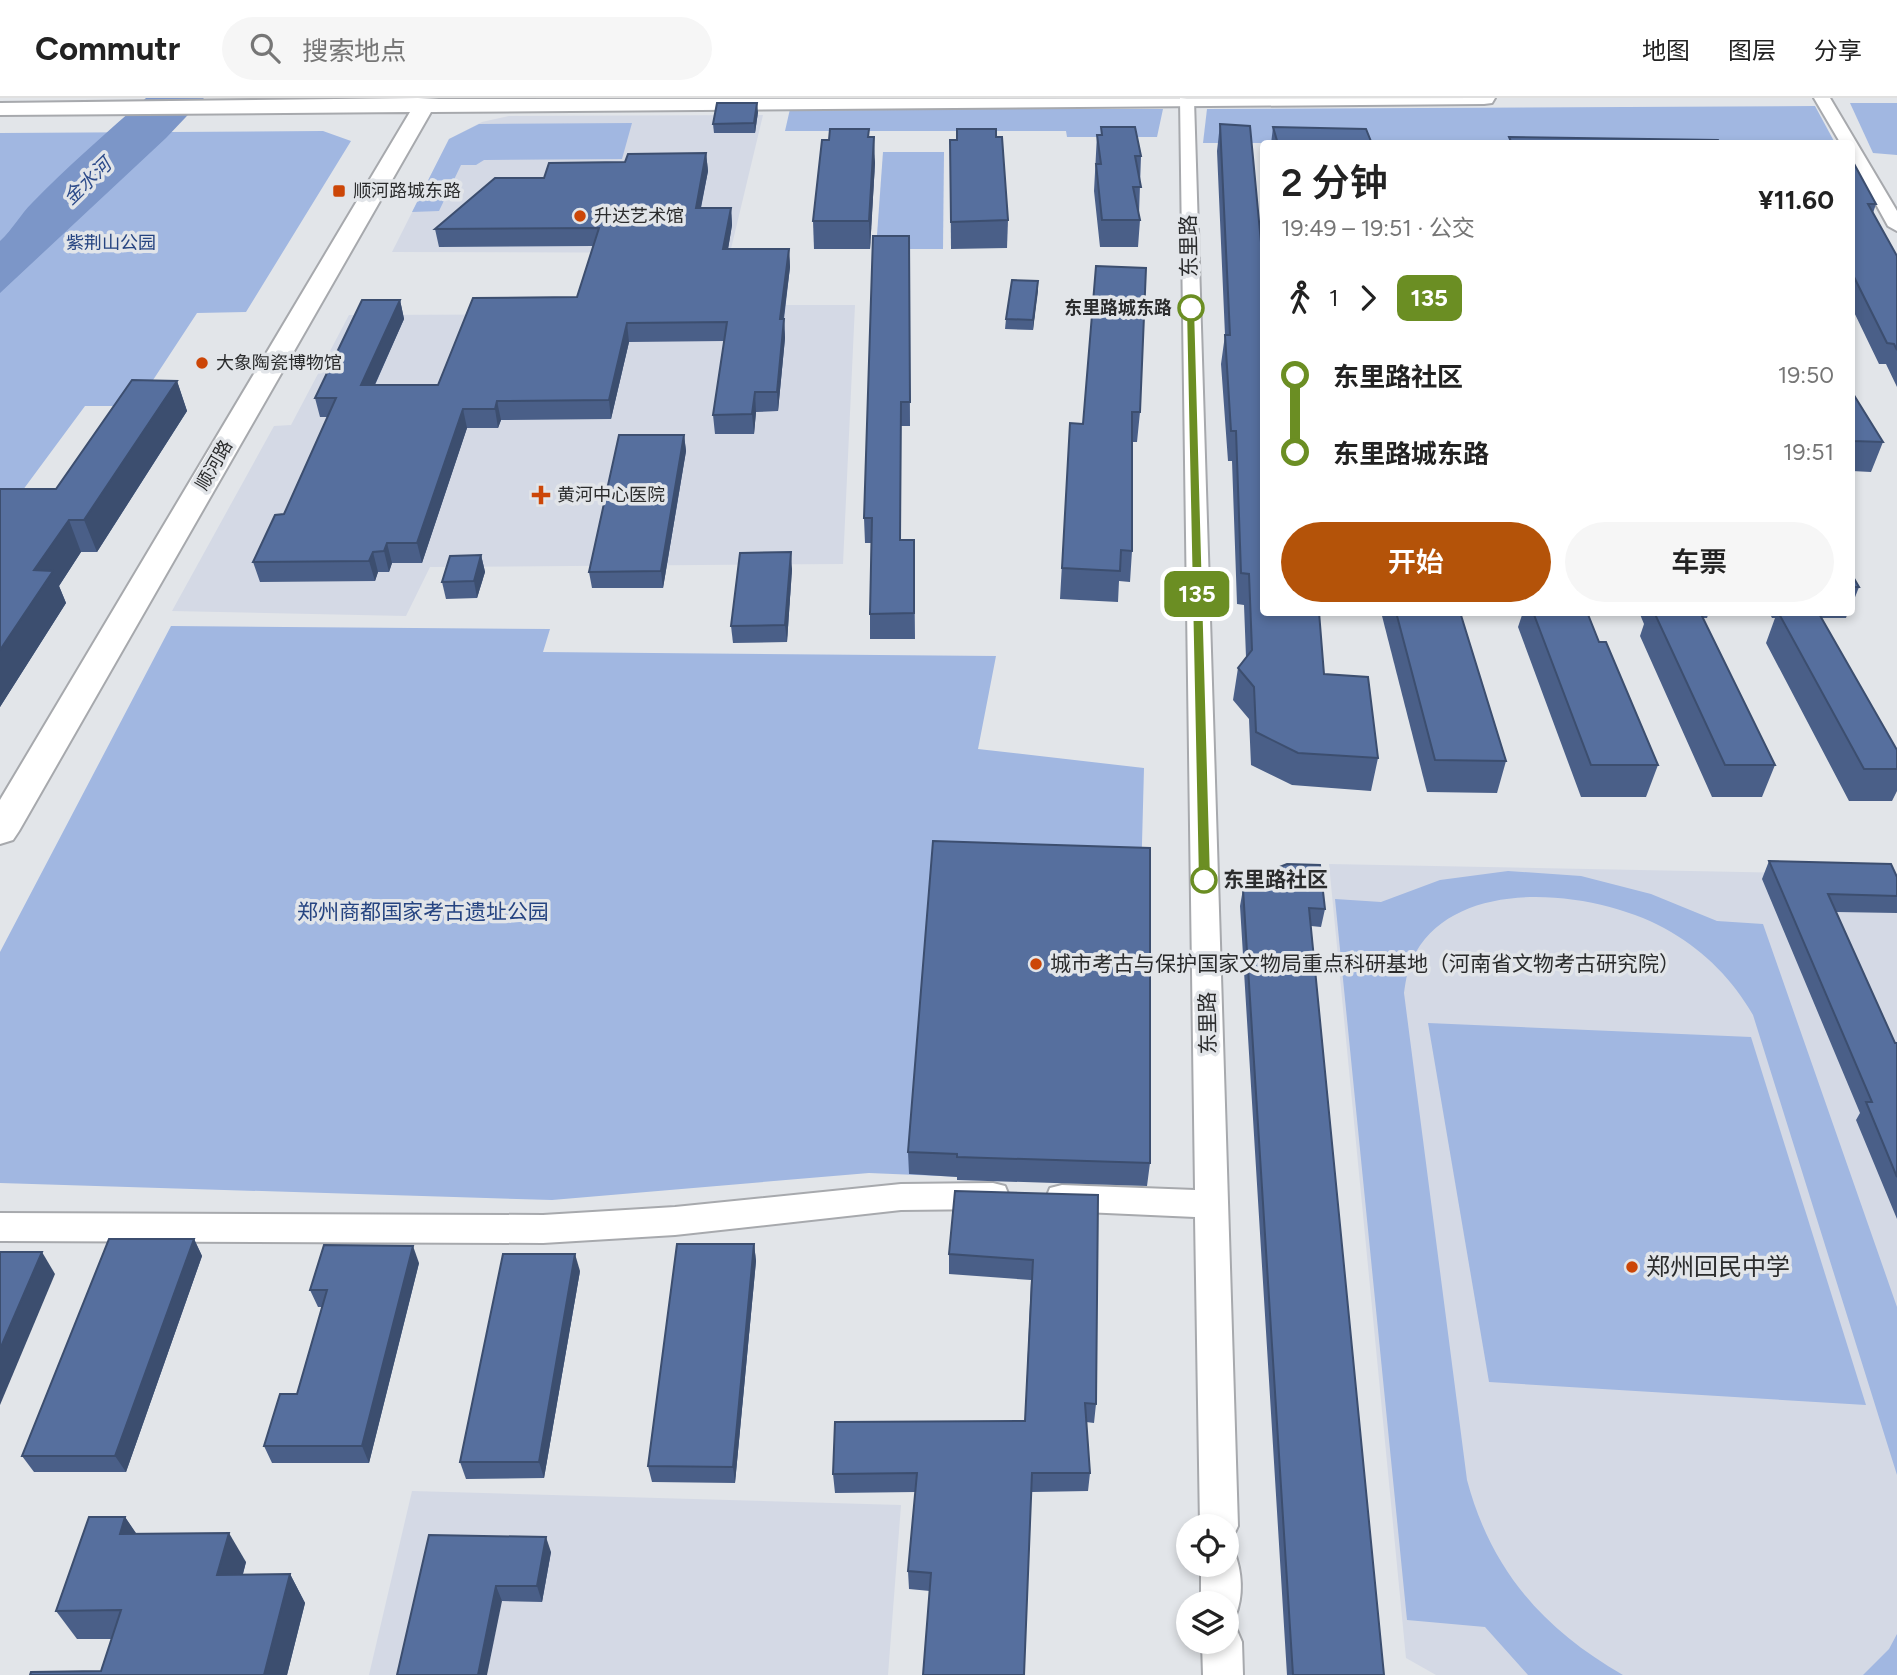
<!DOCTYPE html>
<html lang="zh">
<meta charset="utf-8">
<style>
body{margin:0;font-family:Figtree,"Noto Sans SC",sans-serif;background:#f6f6f6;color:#222;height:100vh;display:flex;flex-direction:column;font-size:26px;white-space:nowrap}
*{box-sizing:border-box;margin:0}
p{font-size:23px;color:#767676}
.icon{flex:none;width:38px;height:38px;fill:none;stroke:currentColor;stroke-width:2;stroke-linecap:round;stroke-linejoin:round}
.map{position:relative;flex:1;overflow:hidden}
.sheet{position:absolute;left:1260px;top:42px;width:595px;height:476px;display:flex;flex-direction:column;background:#fff;border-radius:7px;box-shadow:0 4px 10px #0003}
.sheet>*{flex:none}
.badge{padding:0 14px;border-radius:10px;font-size:24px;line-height:46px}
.controls{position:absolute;left:1176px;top:1416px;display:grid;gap:14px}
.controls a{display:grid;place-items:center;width:63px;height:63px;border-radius:50%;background:#fff;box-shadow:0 4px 10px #0003;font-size:35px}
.map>.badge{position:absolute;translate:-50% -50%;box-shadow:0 0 0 4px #fff}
.legs{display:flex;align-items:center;gap:10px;height:77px;padding:0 21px;font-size:23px}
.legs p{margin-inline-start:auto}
.summary{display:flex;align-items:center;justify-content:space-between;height:119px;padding:0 21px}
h1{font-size:38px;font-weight:600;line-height:52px}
.primary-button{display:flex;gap:14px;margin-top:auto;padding:14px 21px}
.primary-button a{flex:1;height:80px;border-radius:42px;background:#b45309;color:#fff;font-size:28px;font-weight:600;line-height:80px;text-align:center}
.primary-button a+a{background:#f6f6f6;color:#222}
ul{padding:0 21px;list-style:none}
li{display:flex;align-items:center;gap:24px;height:77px;font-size:26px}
li i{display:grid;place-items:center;width:10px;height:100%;margin:0 9px;background:currentColor}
li i::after{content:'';width:18px;height:18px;margin:-9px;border:5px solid;border-radius:50%;background:#fff}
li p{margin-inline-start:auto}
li:first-child i{background:linear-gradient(#0000 50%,currentColor 0)}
li:last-child i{background:linear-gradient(currentColor 50%,#0000 0)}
header{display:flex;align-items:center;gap:42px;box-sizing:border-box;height:98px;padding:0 35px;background:#fff;border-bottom:2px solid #e0e0e0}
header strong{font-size:33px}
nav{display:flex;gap:38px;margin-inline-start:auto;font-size:24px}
.search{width:490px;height:63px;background:#f6f6f6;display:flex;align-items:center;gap:18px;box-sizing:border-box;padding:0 24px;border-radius:38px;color:#767676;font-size:26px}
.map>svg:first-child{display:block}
.built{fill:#d4d9e5}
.green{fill:#a1b7e1}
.water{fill:#7c96c8}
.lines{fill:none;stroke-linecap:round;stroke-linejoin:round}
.street-casing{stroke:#a7a9ad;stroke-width:4}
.secondary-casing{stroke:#a7a9ad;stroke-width:4}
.street{fill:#fff;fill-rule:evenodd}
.secondary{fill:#fff;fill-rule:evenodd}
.wall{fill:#4a5f88}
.shaded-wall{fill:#3c4e6f}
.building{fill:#566f9e;stroke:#3c4e6f;stroke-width:2}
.line-1{fill:#6b8e23;stroke:#fff;stroke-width:2}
.poi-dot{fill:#cc4607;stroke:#e2e5e9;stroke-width:2.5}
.stop-1-dot{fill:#fff;stroke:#6b8e23;stroke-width:3.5}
.labels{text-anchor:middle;stroke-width:7;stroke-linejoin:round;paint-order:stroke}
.far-poi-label{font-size:18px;fill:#2b2c2d;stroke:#e2e5e9;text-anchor:start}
.far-park-label{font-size:18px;fill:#264481;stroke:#e2e5e9}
.far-stop-label{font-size:18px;font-weight:bold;fill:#2b2c2d;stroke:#e2e5e9;text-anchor:end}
.far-street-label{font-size:18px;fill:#2b2c2d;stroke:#e2e5e9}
.far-water-label{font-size:19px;font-style:italic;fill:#2d4b8a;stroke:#e2e5e9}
.street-label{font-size:21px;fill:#2b2c2d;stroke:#e2e5e9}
.stop-label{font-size:21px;font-weight:bold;fill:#2b2c2d;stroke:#e2e5e9;text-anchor:start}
.park-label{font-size:21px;fill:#264481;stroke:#e2e5e9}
.poi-label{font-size:21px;fill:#2b2c2d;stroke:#e2e5e9;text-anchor:start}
.near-poi-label{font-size:24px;fill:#2b2c2d;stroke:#e2e5e9;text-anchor:start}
</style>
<header>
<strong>Commutr</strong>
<div class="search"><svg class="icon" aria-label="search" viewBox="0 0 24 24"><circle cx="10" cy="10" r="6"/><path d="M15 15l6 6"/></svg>搜索地点</div>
<nav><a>地图</a><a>图层</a><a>分享</a></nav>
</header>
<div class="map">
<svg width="1897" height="1577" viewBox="0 0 1897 1577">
<rect width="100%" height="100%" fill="#e2e5e9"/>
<g class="built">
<path d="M763 17 730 155 392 154 449 41 482 24 509 18Z"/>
<path d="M630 207H855L843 466 430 469 406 518 172 513 274 328 291 327 349 217 627 216Z"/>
<path d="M1329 766 1897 777V1577H1436L1406 1560Z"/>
<path d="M412 1393 901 1407 888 1577H369Z"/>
</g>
<g class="green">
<path d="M1850 5H1897V57L1873 55Z"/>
<path d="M1815 8 1835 45H1203L1207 11Z"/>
<path d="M790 11H1163L1157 39H1067L1066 33H785Z"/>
<path d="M632 25 622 61 484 62 476 67H461L439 113 412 114 449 41 479 26Z"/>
<path d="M323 33 351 43 246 214 197 215 136 308H85L0 423V35Z"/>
<path d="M883 54H944L943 151H876Z"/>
<path d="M171 528 550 531 543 554 996 558 978 651 1144 670 1133 1086 869 1075 552 1102 0 1085V854Z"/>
<path d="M1508 773 1581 778 1651 796 1717 823 1763 826 1897 1209V1377L1753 917C1732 881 1706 855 1671 834 1605 794 1462 774 1416 854 1408 867 1406 881 1404 895L1467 1382C1491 1472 1543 1531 1623 1577H1528L1485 1529 1407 1522 1335 801 1381 804 1440 782Z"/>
<path d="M1428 925 1751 939 1866 1307 1489 1284Z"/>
<path d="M1897 1536V1577H1863L1889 1551Z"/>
</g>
<path class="water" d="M146 0H204L166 40 0 195V143C13 131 20 117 32 105 68 68 107 34 146 0Z"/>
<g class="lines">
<g class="street-casing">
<g id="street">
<path d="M1180 0 1194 2 1238 1428 1232 1441 1227 1443V1428H1200L1195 1119 1062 1113 1050 1110 1046 1100 1050 1090 1062 1087 1195 1092Z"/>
<path d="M1814 0H1830L1897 113V133L1888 128 1852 63V46H1841Z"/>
<path d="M993 1085 1005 1088 1009 1098 1005 1108 993 1111 901 1112 675 1137 543 1145 0 1143V1115L543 1117 675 1109 901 1086Z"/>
<path d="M1227 1450 1234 1453C1242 1473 1244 1498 1235 1519L1227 1522V1505H1201V1466H1227Z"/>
<path d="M1227 1526 1236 1530 1242 1544 1243 1577H1203L1202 1544H1227Z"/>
</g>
</g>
<g class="secondary-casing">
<path id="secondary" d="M418 0 439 1 1495 0 1492 5 1484 6 431 14 19 733 13 742 0 746V702L410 14 0 17V5Z"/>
</g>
<use href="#street" class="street"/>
<use href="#secondary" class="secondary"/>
</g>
<g class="wall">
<path d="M758 14 755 35H714L713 26Z"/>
<path d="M1220 26 1264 176V514L1324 576 1378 660 1371 693 1292 687 1251 667 1249 621 1233 602 1238 570 1246 559 1244 507 1237 506 1232 363H1228L1221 266 1225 237 1217 53Z"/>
<path d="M1101 29 1141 58 1139 116 1140 122 1138 149H1100L1094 93 1097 37H1101Z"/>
<path d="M1273 29 1372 46H1271Z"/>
<path d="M869 39 875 65 870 151H814L813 123Z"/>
<path d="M996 39 1008 122 1007 150 951 151 950 42Z"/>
<path d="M706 55 708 73 701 110H731L732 127 728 151H789L790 169 784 221 785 240 778 313 756 314 754 336H715L713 317 724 243 629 244 611 321 501 322 498 330H467L422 465H392L389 474H378L375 483 260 484 253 464 284 416 328 319H320L315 300 400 202 404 221 375 287H438L577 199 593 148 439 149 435 131 544 80 625 64Z"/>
<path d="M1852 62 1876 106 1873 115 1897 158V289L1886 266H1879L1852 210Z"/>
<path d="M909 138 910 328H901L900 442H914L915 541H870V516L871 445H865L864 420Z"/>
<path d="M1096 168 1140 314 1137 344H1132V453L1130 484 1119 483 1118 504 1060 501 1070 325 1083 326Z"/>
<path d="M1038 183 1033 232 1005 231 1006 221Z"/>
<path d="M177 283 187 313 97 454H81L59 488 66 505 0 609V391H56Z"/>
<path d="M1852 294 1883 344 1871 374 1852 373Z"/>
<path d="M684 337 686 353 663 490H592L589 474Z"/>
<path d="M481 457 485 474 477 500 446 501 442 484Z"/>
<path d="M792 471 787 544 733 545 731 528Z"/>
<path d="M1852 477 1859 489 1852 507Z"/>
<path d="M1381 514H1460L1506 663 1497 695 1427 694Z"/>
<path d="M1521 514H1587L1599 544 1658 667 1646 699H1581L1518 529 1522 517Z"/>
<path d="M1639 514H1709L1707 520H1703L1775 667 1762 699H1712L1640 538 1644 526Z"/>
<path d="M1769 514H1848L1846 520H1821L1897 652V693L1892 703H1849L1766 545 1775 520H1772Z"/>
<path d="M1769 763 1897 779V815L1836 814 1895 945H1897V1121L1856 1022 1860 1015 1762 781Z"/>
<path d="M1243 791 1325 811 1321 829 1311 828 1384 1577H1287L1240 808Z"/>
<path d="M908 1054 1150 1065 1147 1088 957 1082V1079L909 1076Z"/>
<path d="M1098 1097 1096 1306 1094 1325 1086 1324 1090 1375 1088 1393 1032 1394 930 1493 909 1491 908 1473 916 1394 835 1395 833 1376 1025 1323 1031 1182 949 1176V1156Z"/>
<path d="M194 1141 202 1158 126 1374H34L22 1358Z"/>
<path d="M754 1146 756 1163 735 1385 652 1384 648 1368Z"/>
<path d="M419 1165 369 1365H272L264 1348 297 1296 322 1209H318L310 1192Z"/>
<path d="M580 1173 544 1380 466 1381 460 1364Z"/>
<path d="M125 1419 136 1436 246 1464 243 1476H290L305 1505 287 1577H30L101 1573 112 1541H77L56 1513Z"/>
<path d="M429 1437 551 1454 542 1504 502 1503Z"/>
</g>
<g class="shaded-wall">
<path d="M757 5 758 14 755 35 754 25Z"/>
<path d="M874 39 875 65 870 151 869 123Z"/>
<path d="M706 55 708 73 697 128 696 110Z"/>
<path d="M731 110 732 127 725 169 723 151Z"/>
<path d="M789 151 790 169 781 240 780 221Z"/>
<path d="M1038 183V193L1033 232V222Z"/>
<path d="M400 202 404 221 366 306 361 287Z"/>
<path d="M784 221 785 240 778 313 777 294Z"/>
<path d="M627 225 629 244 611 321 609 302Z"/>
<path d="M177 283 187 313 97 454 84 422Z"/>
<path d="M755 294 756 314 754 336 752 316Z"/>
<path d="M497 303 501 322 498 330 495 311Z"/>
<path d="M463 311 467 330 422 465 417 445Z"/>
<path d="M684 337 686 353 663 490 661 473Z"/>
<path d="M69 422 81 454 59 488 66 505 0 609V552L34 472Z"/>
<path d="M387 445 392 465 389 474 384 453Z"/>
<path d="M373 454 378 474 375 483 369 463Z"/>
<path d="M791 454 792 471 787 544 785 527Z"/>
<path d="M481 457 485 474 477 500 474 483Z"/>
<path d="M194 1141 202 1158 126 1374 115 1358Z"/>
<path d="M754 1146 756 1163 735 1385 733 1369Z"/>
<path d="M413 1148 419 1165 369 1365 362 1348Z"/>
<path d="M42 1154 55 1176 0 1307V1251Z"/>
<path d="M575 1156 580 1173 544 1380 539 1364Z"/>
<path d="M125 1419 145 1448 120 1436Z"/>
<path d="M229 1435 246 1464 235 1505 217 1477Z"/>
<path d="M546 1439 551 1454 542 1504 537 1488Z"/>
<path d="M290 1476 305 1505 287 1577H264Z"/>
<path d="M496 1488 502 1503 487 1577H478Z"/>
</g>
<g class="building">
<path d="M717 5H757L754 25 713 26Z"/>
<path d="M1220 26 1250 28 1264 176V257H1262L1264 275V514H1319L1324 576 1368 579 1378 660 1298 655 1256 634 1254 589 1238 570 1252 552 1249 476 1241 475 1236 333H1231L1225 237H1230Z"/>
<path d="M1101 29H1135L1141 58H1135L1141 89H1133L1140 122H1102L1096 66H1101L1097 37H1102Z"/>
<path d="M1273 29 1366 31 1372 46H1278Z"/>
<path d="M830 31H869L868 39H874L869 123H813L822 42H829Z"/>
<path d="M957 31H996V39H1002L1008 122 951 124 950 42H957Z"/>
<path d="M1509 39 1718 42 1721 46H1512Z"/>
<path d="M706 55 696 110H731L723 151H789L780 221H784L777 294H755L752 316 713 317 727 224 627 225 609 302 497 303 495 311H463L417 445H387L384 453 373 454 369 463 253 464 275 417 284 416 336 300H315L362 202H400L361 287H438L473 200 577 199 599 130 435 131 495 80H544L549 65 625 64 628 56Z"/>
<path d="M1852 62 1876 106H1868L1897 158V252L1894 246 1887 245 1852 175Z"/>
<path d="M873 138H909L910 304H901L900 442H914V515L870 516 872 420H864Z"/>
<path d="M1096 168 1146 170 1140 314H1132V453L1121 452 1120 473 1062 470 1070 325 1083 326Z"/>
<path d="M1012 182 1038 183 1033 222 1006 221Z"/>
<path d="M132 282 177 283 84 422H69L34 472 53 473 0 552V391H56Z"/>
<path d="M1852 294 1883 344 1852 343Z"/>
<path d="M619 337H684L661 473 589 474Z"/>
<path d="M791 454 785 527 731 528 740 455Z"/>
<path d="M481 457 474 483 442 484 450 458Z"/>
<path d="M1852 477 1859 489H1852Z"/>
<path d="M1396 514H1460L1506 663 1435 662Z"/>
<path d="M1533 514H1587L1599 544H1606L1658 667H1591Z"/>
<path d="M1654 514H1700L1775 667H1725Z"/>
<path d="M1778 514H1818L1897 652V671H1864Z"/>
<path d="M933 743 1150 750V1065L957 1059V1056L908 1054Z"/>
<path d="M1769 763 1891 766 1897 779V798L1828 796 1895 945H1897V1079L1866 1004H1872Z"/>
<path d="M1287 766 1320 767 1325 811 1309 810 1384 1577H1293L1243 791 1252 780Z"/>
<path d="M955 1093 1098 1097 1096 1306 1085 1305 1090 1375H1032L1024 1577H923L931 1475 908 1473 917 1375 833 1376 835 1324 1025 1323 1033 1162 949 1156Z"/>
<path d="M109 1141H194L115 1358H22Z"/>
<path d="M677 1146H754L733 1369 648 1368Z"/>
<path d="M324 1147 413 1148 362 1348H264L280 1296H297L327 1192H310Z"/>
<path d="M0 1154H42L0 1251Z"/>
<path d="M503 1156H575L539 1364H460Z"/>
<path d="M89 1419H125L120 1436 229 1435 217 1477 290 1476 264 1577H30L31 1574 101 1573 121 1512 56 1513Z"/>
<path d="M429 1437 546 1439 537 1488H496L478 1577H397Z"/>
</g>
<path class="line-1" d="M1191 207 1195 210 1211 782 1204 787 1198 782 1186 210Z"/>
<g class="poi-dot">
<rect x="332" y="86" width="14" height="14" rx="3.5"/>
<circle cx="580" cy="118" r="7"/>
<circle cx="202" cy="265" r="7"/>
<path d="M537.5 386.5h7v7h7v7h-7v7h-7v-7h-7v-7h7z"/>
<circle cx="1036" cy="866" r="7"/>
<circle cx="1632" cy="1169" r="7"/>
</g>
<g class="stop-1-dot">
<circle cx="1191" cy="210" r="12"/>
<circle cx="1204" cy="782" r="12"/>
</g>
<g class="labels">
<g class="far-poi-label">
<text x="353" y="99">顺河路城东路</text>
<text x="594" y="124">升达艺术馆</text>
<text x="216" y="271">大象陶瓷博物馆</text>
<text x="557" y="403">黄河中心医院</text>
</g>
<g class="far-park-label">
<text x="111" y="151">紫荆山公园</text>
</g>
<g class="far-stop-label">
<text x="1172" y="216">东里路城东路</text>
</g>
<g class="far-street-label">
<text transform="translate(214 367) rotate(-60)" y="6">顺河路</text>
</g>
<g class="far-water-label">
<text transform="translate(87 83) rotate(-44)" y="7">金水河</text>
</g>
<g class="street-label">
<text transform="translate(1189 148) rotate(-91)" y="7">东里路</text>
<text transform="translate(1208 925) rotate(-91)" y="7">东里路</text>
</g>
<g class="stop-label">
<text x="1223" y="789">东里路社区</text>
</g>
<g class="park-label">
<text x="423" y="821">郑州商都国家考古遗址公园</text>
</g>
<g class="poi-label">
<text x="1050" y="873">城市考古与保护国家文物局重点科研基地（河南省文物考古研究院）</text>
</g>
<g class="near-poi-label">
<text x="1646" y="1177">郑州回民中学</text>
</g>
</g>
</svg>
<div class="controls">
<a><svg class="icon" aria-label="locate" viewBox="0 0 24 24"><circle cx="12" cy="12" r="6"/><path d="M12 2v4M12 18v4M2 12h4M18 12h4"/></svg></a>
<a><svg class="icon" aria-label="layers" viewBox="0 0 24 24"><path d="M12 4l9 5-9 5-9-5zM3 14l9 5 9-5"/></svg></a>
</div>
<b class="badge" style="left:1197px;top:496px;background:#6b8e23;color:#fff">135</b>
<section class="sheet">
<div class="summary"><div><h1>2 分钟</h1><p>19:49 – 19:51 · 公交</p></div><b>¥11.60</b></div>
<div class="legs"><svg class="icon" aria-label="walk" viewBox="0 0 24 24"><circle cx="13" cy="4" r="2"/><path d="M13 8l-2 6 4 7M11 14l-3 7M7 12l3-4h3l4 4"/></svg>1<svg class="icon" aria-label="forward" viewBox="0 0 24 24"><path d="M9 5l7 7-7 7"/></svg><b class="badge" style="background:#6b8e23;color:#fff">135</b></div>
<ul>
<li><i style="color:#6b8e23"></i><b>东里路社区</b><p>19:50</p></li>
<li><i style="color:#6b8e23"></i><b>东里路城东路</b><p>19:51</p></li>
</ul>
<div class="primary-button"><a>开始</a><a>车票</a></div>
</section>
</div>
